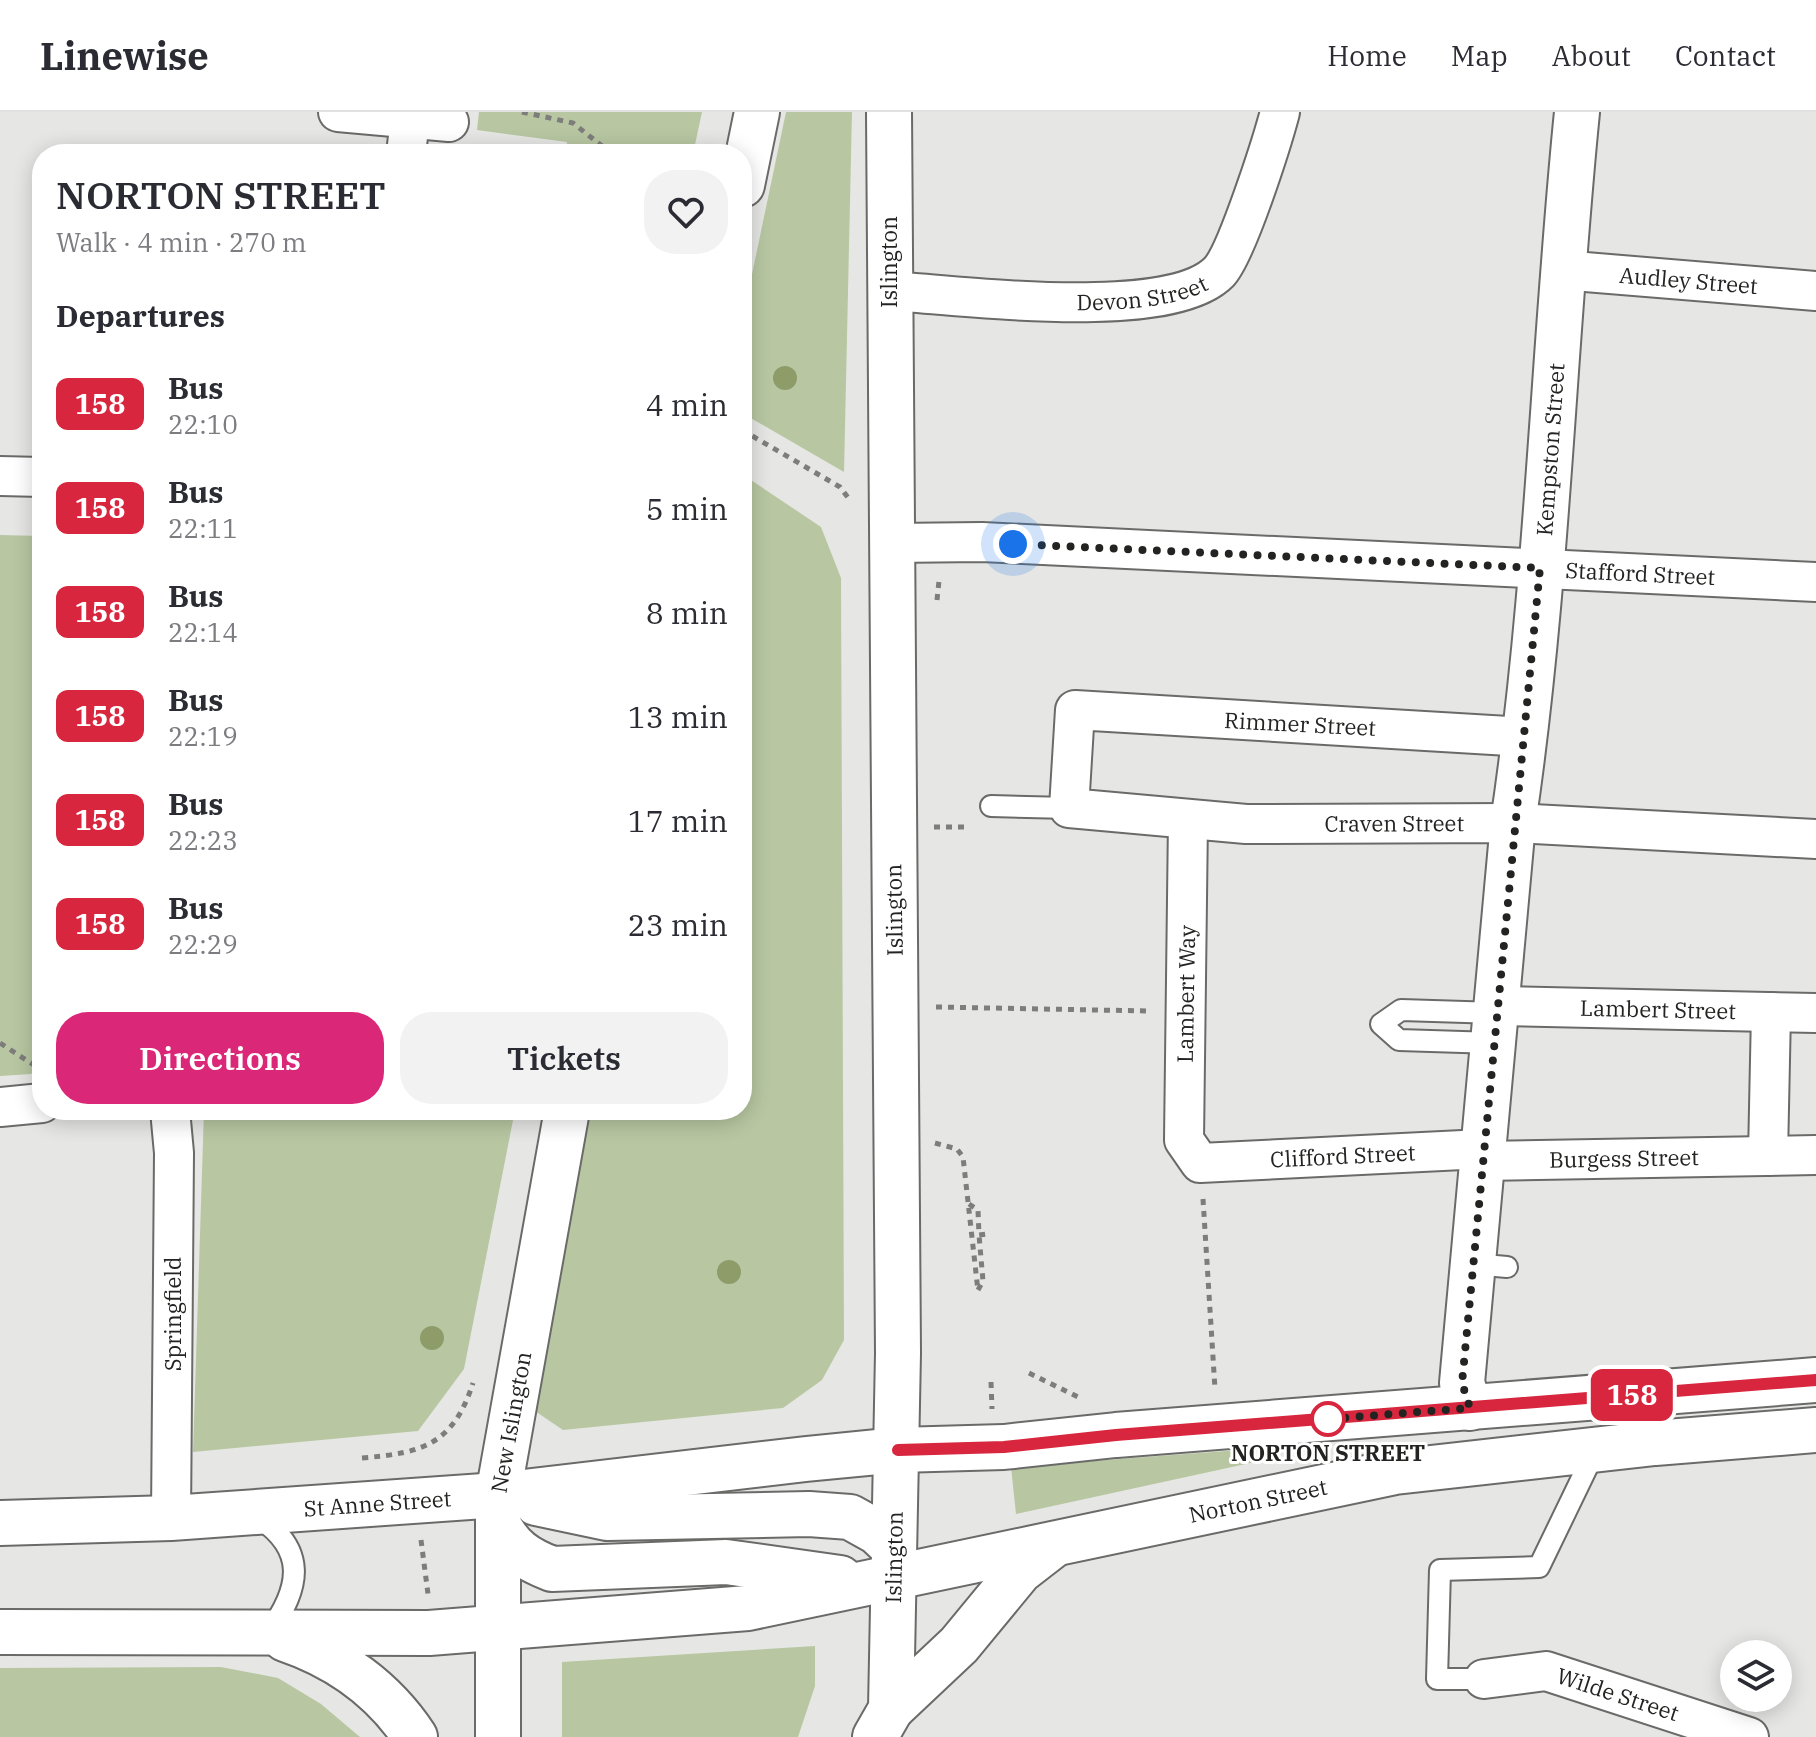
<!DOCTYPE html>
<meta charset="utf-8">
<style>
body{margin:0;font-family:"IBM Plex Serif",serif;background:#f2f2f3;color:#2b2b33;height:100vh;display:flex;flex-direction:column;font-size:30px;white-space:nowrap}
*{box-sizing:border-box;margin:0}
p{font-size:26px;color:#7c7c81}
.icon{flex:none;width:44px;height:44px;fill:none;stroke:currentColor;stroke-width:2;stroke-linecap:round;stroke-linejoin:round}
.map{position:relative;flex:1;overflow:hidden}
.details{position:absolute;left:32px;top:32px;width:720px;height:976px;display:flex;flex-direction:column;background:#fff;border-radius:32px;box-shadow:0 4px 20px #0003}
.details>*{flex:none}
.badge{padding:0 16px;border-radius:12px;font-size:28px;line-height:52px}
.fabs{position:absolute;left:1720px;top:1528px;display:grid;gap:16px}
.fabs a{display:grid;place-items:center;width:72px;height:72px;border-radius:50%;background:#fff;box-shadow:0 4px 20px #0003;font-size:40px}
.you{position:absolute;width:40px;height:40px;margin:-20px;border:6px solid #fff;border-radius:50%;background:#1a73e8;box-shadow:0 0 0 12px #1a73e833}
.map>.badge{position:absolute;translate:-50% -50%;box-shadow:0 0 0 4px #fff}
h2{padding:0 24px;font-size:30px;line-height:72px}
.round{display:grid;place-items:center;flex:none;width:84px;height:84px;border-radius:32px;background:#f2f2f3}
.headline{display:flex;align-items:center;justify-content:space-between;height:136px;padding:0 24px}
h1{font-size:38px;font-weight:600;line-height:60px}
.primary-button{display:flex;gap:16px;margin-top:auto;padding:16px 24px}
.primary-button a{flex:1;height:92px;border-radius:32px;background:#db2777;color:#fff;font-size:32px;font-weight:600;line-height:92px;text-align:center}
.primary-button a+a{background:#f2f2f3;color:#2b2b33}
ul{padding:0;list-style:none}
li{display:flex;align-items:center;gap:24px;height:104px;padding:0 24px}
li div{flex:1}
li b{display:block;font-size:30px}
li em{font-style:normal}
li .badge{min-width:88px;font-weight:700;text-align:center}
header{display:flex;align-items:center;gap:48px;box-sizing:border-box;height:112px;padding:0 40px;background:#fff;border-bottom:2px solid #e1e1e2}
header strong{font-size:38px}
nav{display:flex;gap:44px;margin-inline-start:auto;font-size:28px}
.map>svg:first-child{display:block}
.green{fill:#b8c7a2}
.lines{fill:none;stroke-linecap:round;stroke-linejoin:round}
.service-casing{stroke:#6a6b68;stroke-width:24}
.minor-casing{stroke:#6a6b68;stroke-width:42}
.tertiary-casing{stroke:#6a6b68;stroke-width:48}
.secondary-casing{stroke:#6a6b68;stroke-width:48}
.trunk-casing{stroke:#6a6b68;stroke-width:48}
.path{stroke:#7d7d7b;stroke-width:5;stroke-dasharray:6 6;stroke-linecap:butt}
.service{stroke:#fff;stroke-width:20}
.minor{stroke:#fff;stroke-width:38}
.tertiary{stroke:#fff;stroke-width:44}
.secondary{stroke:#fff;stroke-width:44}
.trunk{stroke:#fff;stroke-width:44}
.tree{fill:#8d9c68}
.line-casing{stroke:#fff;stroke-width:18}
.line{stroke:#d7263d;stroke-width:12}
.walk{stroke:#232322;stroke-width:8;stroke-dasharray:0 14.4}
.stop-dot{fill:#fff;stroke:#d7263d;stroke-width:4}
.labels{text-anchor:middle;stroke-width:6;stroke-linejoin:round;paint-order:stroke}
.street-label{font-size:22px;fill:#232322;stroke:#fff}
.stop-label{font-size:22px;font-weight:bold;fill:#232322;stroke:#fff}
</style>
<header>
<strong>Linewise</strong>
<nav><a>Home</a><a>Map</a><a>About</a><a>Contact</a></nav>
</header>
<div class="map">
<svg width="1816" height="1625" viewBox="0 0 1816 1625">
<rect width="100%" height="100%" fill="#e6e7e4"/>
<g class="green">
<path d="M479 0H702L693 42H566L567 30 477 18Z"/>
<path d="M786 0H852L844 360 742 301V210Z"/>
<path d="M742 362 821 415 841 466 844 1228 822 1268 783 1296 563 1318 529 1295 587 998H742Z"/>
<path d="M0 423 42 424V951L31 962 0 964Z"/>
<path d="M204 998H515L464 1257 418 1319 193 1340Z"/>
<path d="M1253 1337 1255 1350 1016 1402 1011 1355Z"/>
<path d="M815 1534V1574L798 1625H562V1550Z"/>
<path d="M221 1555 278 1566 321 1592 360 1625H0V1556Z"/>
</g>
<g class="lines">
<g class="service-casing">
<g id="service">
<path d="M991 694 1069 696"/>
<path d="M1494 931 1399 928 1381 912 1401 898 1497 901"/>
<path d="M1472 1152 1507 1155"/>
<path d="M256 1404C308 1437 301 1476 268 1521"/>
<path d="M1484 1567H1437L1440 1458 1539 1455 1596 1337"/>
</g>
</g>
<g class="minor-casing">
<g id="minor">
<path d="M338 0 449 10"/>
<path d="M406 42 410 7"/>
<path id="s1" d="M1561 158 1816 179"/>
<path id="s2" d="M889 179C961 183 1169 211 1219 160 1237 141 1272 30 1280 0"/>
<path d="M0 364 42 365"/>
<path id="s3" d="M891 431 982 430 1816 470"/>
<path id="s4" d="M1526 625 1075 598 1069 696 1246 712 1513 711 1816 727"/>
<path id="s5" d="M1188 707 1184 1028 1200 1051 1483 1037"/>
<path id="s6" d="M1498 894 1816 901"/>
<path d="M0 995 42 991"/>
<path d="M170 998 174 1041 171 1406"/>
<path d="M1768 1044 1771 900"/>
<path id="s7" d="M1482 1049 1816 1043"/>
<path id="s8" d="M1484 1567 1546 1559 1749 1625"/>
</g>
</g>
<g class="tertiary-casing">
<g id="tertiary">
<path id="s9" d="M1470 1296 1462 1271 1513 711C1548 476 1553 237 1577 0"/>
</g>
</g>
<g class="secondary-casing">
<g id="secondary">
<path d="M536 1391 607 1406 809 1402 850 1405 877 1420 894 1436"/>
<path id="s10" d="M0 1411 171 1406 498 1383 806 1347 898 1338 1004 1335 1116 1323 1816 1268"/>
<path d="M498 1412C511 1437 526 1447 552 1457L726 1450 840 1466"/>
<path id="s11" d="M0 1520 429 1521 748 1496 1395 1360 1655 1331 1816 1318"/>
<path d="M285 1527C338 1545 384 1578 415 1625"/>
<path d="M891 1597 959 1533 1020 1459 1051 1435"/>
</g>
</g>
<g class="trunk-casing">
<g id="trunk">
<path d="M742 73 757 0"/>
<path id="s12" d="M498 1625V1383L567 998"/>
<path id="s13" d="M875 1625 891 1597 898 1241 889 0"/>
</g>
</g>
<g class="path">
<path d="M522 0 573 11 612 42"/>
<path d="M742 318 840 375 849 387"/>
<path d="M937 488 939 469"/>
<path d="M934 715H970"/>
<path d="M936 895 1150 899"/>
<path d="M0 931 34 953"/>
<path d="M935 1031 957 1037 963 1045 978 1179"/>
<path d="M1203 1087 1215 1277"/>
<path d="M969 1092 978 1098 979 1123 987 1122"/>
<path d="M978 1178 983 1169 979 1123"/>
<path d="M1029 1261 1078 1285"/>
<path d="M991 1270 992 1297"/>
<path d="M362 1346C422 1341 453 1333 473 1271"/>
<path d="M421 1428 428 1482"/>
</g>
<use href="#service" class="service"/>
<use href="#minor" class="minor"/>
<use href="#tertiary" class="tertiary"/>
<use href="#secondary" class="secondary"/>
<use href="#trunk" class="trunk"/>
</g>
<g class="tree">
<circle cx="785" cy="266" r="12"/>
<circle cx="729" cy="1160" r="12"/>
<circle cx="432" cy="1226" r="12"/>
</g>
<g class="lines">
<g class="line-casing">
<path id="line" d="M898 1338 1004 1335 1116 1323 1816 1268"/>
</g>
<use href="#line" class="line"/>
<path class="walk" d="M1013 432 1540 456 1462 1271 1470 1296 1328 1307"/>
</g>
<circle class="stop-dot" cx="1328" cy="1307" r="16"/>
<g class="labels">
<g class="street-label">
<text transform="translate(889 150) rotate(-90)" y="8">Islington</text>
<text dy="8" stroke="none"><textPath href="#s1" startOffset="128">Audley Street</textPath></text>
<text dy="8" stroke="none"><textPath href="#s2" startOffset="254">Devon Street</textPath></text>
<text dy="8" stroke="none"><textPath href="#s9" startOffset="964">Kempston Street</textPath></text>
<text dy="8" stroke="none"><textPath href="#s3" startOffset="750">Stafford Street</textPath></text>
<text transform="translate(1300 612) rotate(3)" y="8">Rimmer Street</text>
<text dy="8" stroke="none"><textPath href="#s4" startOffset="876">Craven Street</textPath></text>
<text transform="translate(894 798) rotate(-91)" y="8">Islington</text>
<text transform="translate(1186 882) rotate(-89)" y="8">Lambert Way</text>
<text dy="8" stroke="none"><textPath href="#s6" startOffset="160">Lambert Street</textPath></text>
<text dy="8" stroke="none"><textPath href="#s5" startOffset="492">Clifford Street</textPath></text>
<text dy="8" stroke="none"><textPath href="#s7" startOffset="142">Burgess Street</textPath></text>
<text transform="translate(173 1202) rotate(-90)" y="8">Springfield</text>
<text dy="8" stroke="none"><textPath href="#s12" startOffset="316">New Islington</textPath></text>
<text dy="8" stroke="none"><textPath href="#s11" startOffset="1270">Norton Street</textPath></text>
<text dy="8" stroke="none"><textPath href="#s10" startOffset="378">St Anne Street</textPath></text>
<text dy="8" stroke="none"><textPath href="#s13" startOffset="184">Islington</textPath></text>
<text dy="8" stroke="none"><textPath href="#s8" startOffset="138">Wilde Street</textPath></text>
</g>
<g class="stop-label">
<text x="1328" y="1349">NORTON STREET</text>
</g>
</g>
</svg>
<div class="fabs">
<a><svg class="icon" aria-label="layers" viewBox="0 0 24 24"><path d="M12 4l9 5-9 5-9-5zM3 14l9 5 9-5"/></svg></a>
</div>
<div class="you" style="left:1013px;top:432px"></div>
<b class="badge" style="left:1632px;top:1283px;background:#d7263d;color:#fff">158</b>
<section class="details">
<div class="headline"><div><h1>NORTON STREET</h1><p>Walk · 4 min · 270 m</p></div><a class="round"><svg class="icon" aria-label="heart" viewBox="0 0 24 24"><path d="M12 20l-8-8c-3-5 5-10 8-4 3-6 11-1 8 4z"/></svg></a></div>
<h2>Departures</h2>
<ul>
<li><span class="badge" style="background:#d7263d;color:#fff">158</span><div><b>Bus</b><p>22:10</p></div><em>4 min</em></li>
<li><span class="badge" style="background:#d7263d;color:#fff">158</span><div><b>Bus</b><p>22:11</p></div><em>5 min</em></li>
<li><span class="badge" style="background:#d7263d;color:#fff">158</span><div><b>Bus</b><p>22:14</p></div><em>8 min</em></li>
<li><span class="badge" style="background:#d7263d;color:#fff">158</span><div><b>Bus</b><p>22:19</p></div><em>13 min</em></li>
<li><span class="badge" style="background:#d7263d;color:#fff">158</span><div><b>Bus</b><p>22:23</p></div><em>17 min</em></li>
<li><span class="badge" style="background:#d7263d;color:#fff">158</span><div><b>Bus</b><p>22:29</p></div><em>23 min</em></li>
</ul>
<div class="primary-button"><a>Directions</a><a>Tickets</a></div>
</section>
</div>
